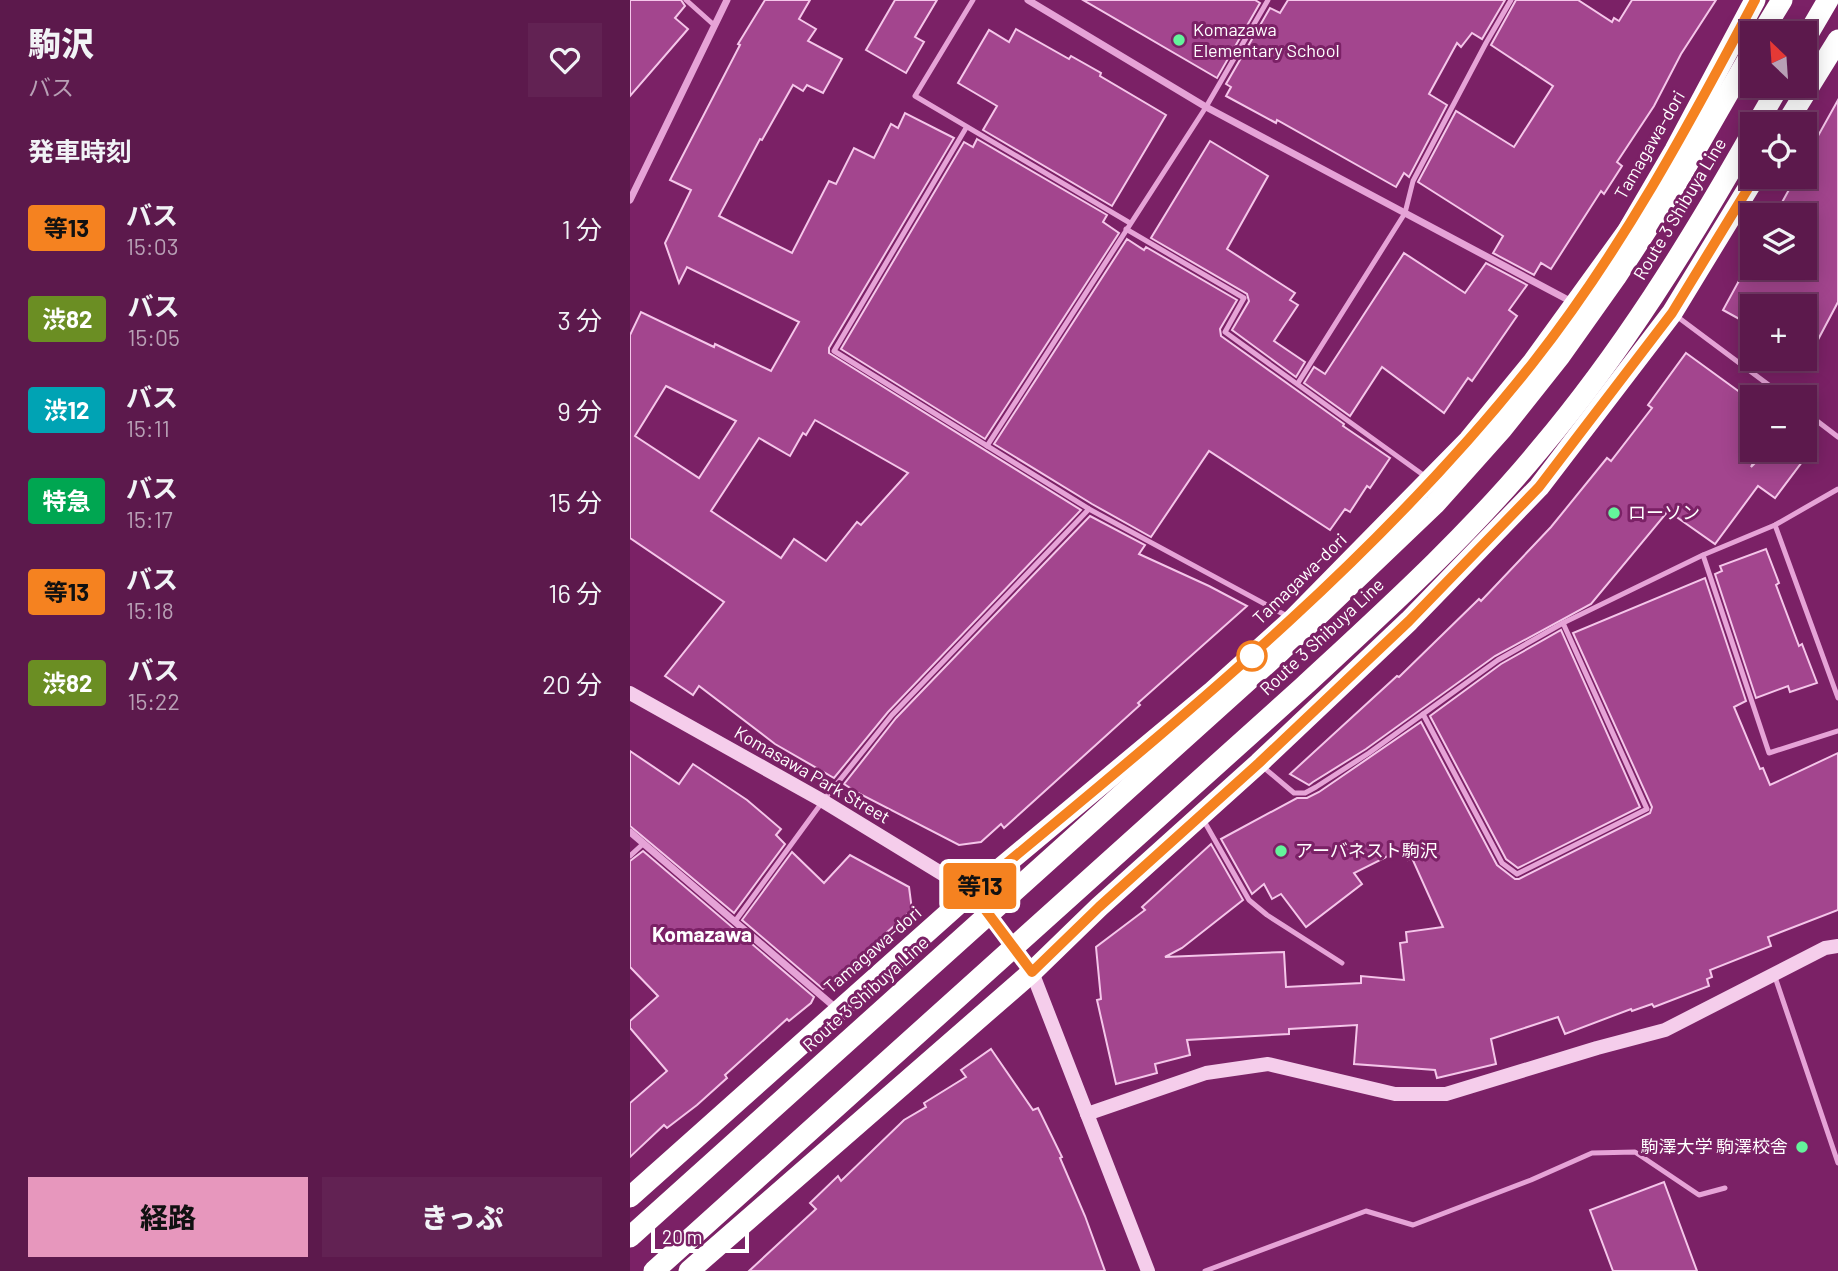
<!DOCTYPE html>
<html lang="ja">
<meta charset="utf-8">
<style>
body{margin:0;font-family:Barlow,"Noto Sans JP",sans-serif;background:#622253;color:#f1f3f6;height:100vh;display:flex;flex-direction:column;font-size:26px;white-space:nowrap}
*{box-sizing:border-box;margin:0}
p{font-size:23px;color:#b8a0b5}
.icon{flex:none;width:38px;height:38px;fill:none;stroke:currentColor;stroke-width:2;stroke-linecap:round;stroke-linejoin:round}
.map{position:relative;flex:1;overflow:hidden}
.drawer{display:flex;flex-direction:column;background:#5c194c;width:630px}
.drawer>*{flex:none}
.badge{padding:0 14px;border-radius:5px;font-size:24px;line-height:46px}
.needle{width:46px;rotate:335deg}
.fabs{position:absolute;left:1110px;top:21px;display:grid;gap:14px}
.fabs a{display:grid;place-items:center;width:77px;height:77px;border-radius:0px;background:#5c194c;box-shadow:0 4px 18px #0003,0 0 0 2px #713864;font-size:35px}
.scale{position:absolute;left:21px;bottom:18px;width:98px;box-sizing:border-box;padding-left:7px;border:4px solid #fff;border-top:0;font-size:19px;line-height:24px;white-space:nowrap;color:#fff;-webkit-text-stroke:5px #7b2166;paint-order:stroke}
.map>.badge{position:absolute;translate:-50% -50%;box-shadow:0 0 0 4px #fff}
h2{padding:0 28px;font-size:26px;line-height:63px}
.round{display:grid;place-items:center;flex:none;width:74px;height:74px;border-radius:0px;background:#622253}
.summary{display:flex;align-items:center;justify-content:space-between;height:119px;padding:0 28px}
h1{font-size:33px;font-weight:800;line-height:52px}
.primary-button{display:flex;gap:14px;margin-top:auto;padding:14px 28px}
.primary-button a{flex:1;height:80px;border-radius:0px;background:#e797bd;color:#111;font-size:28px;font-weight:800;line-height:80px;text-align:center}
.primary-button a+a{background:#622253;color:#f1f3f6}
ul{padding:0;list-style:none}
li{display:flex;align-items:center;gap:21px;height:91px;padding:0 28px}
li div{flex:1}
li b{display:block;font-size:26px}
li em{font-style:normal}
li .badge{min-width:77px;font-weight:700;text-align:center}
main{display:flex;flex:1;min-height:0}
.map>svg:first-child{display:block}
.building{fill:#a3458e;stroke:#f5c6ea;stroke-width:2;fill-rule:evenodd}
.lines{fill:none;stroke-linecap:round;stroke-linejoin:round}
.lane{stroke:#e6a3d7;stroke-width:5}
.street{stroke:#e6a3d7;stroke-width:7}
.secondary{stroke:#f5cdeb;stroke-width:14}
.highway{stroke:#fff;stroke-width:21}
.highway-bridge{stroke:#fff;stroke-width:21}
.line-casing{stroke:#fff;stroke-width:16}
.line{stroke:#f58220;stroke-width:10}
.poi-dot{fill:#64f39b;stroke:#7b2166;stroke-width:2.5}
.stop-dot{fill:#fff;stroke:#f58220;stroke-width:3.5}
.labels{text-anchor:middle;stroke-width:6;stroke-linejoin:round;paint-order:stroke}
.poi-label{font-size:18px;fill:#fff;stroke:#7b2166;text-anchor:start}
.street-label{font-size:18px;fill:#fff;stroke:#7b2166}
.quarter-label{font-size:21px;font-weight:bold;fill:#fff;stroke:#7b2166}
</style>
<main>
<section class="drawer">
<div class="summary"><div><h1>駒沢</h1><p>バス</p></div><a class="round"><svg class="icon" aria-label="heart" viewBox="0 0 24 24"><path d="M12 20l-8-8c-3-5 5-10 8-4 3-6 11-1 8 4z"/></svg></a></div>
<h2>発車時刻</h2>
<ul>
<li><span class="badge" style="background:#f58220;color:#111">等13</span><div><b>バス</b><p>15:03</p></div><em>1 分</em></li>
<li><span class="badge" style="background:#6b8e23;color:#fff">渋82</span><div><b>バス</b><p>15:05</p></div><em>3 分</em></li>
<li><span class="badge" style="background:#00a3b4;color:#fff">渋12</span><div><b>バス</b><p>15:11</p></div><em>9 分</em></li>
<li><span class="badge" style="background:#00a651;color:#fff">特急</span><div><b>バス</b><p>15:17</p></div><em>15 分</em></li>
<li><span class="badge" style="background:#f58220;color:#111">等13</span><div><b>バス</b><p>15:18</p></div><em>16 分</em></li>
<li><span class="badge" style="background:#6b8e23;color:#fff">渋82</span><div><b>バス</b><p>15:22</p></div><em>20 分</em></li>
</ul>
<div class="primary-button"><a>経路</a><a>きっぷ</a></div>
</section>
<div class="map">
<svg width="1208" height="1271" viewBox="0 0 1208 1271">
<rect width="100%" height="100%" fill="#7b2166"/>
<g class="building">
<path d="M0 0H51L55 6 45 18 58 29 0 96Z"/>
<path d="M135 0H180L169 19 186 29 178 41 212 59 193 93 177 85 173 91 163 85 132 140 130 139 89 216 162 253 199 181 206 184 224 148 244 158 261 124 268 128 275 113 324 138 199 348V353L451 510 258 712 204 778 145 744 69 686 63 695 35 676 94 602 0 538V335L11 312 84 347 85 344 141 371 169 322 57 267 49 283 35 243 61 190 40 180 110 45 108 44ZM36 386 106 421 69 478 5 436ZM185 420 278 473 231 525 227 522 196 561 164 539 151 558 81 511 129 438 160 456 173 433 176 435Z"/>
<path d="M265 0H307L285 37 294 42 276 73 236 50Z"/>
<path d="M453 0H625L630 3 587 78Z"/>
<path d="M658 0H875L852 39 842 33 831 47 827 43 799 94 817 105 779 177 774 173 766 187 647 120 646 123 596 96 601 87 596 84 640 8 650 13Z"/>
<path d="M886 0H948L982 22 984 18 989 21 1002 0H1086L1051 54 1024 106 987 162 992 166 974 194 971 191 921 269 911 263 904 275 863 253 873 236 788 182 826 111 884 147 923 86 861 45Z"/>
<path d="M386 29 439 59 441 56 471 73 470 76 536 115 482 206 353 130 367 106 328 83 359 30 379 42Z"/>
<path d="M1208 100V302L1174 366V306H1122V326L1093 310 1122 257V268H1174V215H1145L1166 177H1174V161Z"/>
<path d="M347 139 477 215 473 222 489 233 355 439 211 349 334 142 343 147Z"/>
<path d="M580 141 638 176 597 249 665 293 660 300 668 305 644 341 675 362 666 377 602 330 619 301 617 294 521 238Z"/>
<path d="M497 239 514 250 516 247 607 300 590 329 591 336 714 424 713 426 760 458 740 488 737 486 720 512 715 509 700 530 579 451 521 537 462 504 364 444Z"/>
<path d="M774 253 835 293 856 263 897 285 879 310 887 316 842 381 838 378 814 413 752 367 720 416 674 383 684 367 695 374Z"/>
<path d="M1056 353 1122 401V450H1130L1121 467 1138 450H1181L1145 498 1128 486 1085 544 1038 511 961 604 865 656 736 749 683 782 679 785 660 774 767 676 769 677 849 599 851 601 921 527 977 458 981 461 1022 408 1018 405Z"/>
<path d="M460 516 515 545 509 554 579 586 617 606 508 703 510 705 374 828 371 824 351 842 329 845 228 793 214 784 266 718Z"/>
<path d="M1136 549 1149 583 1146 585 1169 646 1172 644 1187 683 1160 692 1158 686 1126 698 1085 574 1092 571 1090 566Z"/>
<path d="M1075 578 1116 701 1104 707 1130 769 1133 768 1140 785 1208 753V910L1138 937 1141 946 1080 970 1082 977 1077 979 1079 986 1024 1007 1022 1004 1002 1011 1001 1009 935 1034 928 1017 861 1039 866 1064 807 1078 805 1070 724 1064 727 1025 659 1029V1034L557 1040 560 1055 525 1064 527 1073 486 1084 467 1000 471 999 466 947 515 910 512 907 581 844 613 900 552 948 535 957 654 952 656 987 731 983V976L774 980 770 943 777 942 776 932 813 927 782 858 778 860 772 849 724 873 732 884 676 927 651 894 642 899 634 884 622 894 591 839 667 798H677L689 792 791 722 867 865 885 879H889L1020 813 1022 807 943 633Z"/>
<path d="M931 630 1010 807 888 868 876 859 800 716 871 664Z"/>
<path d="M0 751 49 784 63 764 117 800 151 829 146 835 155 844 104 913 0 826Z"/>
<path d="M13 851 184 997 181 1003 159 1021 157 1019 95 1075 97 1078 67 1105 37 1128 34 1125 0 1157V1103L37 1071 0 1028V1021L28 996 0 967V861Z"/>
<path d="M162 852 194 883 220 855 279 887 282 910 193 989 112 920Z"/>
<path d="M361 1049 403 1110 408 1108 432 1157 430 1158 455 1216 475 1271H119L186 1209 180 1203 208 1176 211 1181 274 1120 296 1107 294 1103 336 1077 331 1070Z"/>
<path d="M1034 1182 1067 1271H983L960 1210Z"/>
</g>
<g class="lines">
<g class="lane">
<path d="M56 0 84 25"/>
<path d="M343 0 285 96 500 223"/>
<path d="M336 128 204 351 459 509 657 616"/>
<path d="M496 229 614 298 595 332 796 477"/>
<path d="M1045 315 1155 397"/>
<path d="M668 383 775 213 783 181 856 43 881 0"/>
<path d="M1174 411 1208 437"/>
<path d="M357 446 576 107 638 0"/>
<path d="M1145 525 1208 698"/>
<path d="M1073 555 1139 753 1208 731"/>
<path d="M793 714 872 863 887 874 1017 809 933 623"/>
<path d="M632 766 664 793H675L686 787 739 753 868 660 933 623 1073 555 1145 525 1208 489"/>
<path d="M574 821 619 900 637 915 712 963"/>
<path d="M0 856 14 843"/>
<path d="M106 920 193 801 262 715 459 509"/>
<path d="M1145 977 1208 1163"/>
<path d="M575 1271 736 1211 783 1225 901 1180 962 1153 1005 1152 1069 1195 1095 1188"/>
</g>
<g class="street">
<path d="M398 0 576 107 942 302"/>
<path d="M0 200 97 0"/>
<path d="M0 832 207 1009"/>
</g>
<g class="secondary">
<path d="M0 693 193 801 342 892 402 972 518 1271"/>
<path d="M457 1114 576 1073 638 1064 765 1094H816L967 1048 1035 1030 1195 948 1208 946"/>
</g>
<g class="highway">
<path d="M1132 33 1152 0"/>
<path d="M1174 41 1198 0"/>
<path d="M1127 124 1149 86"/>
<path d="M1156 124 1208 40"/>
<path d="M0 1197 342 892 583 691 663 619 839 440 903 362 997 232 1045 150 1125 0"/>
<path d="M59 1271 402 972 469 907 629 763 779 621 909 487 1042 313 1125 177"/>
</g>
<g class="highway-bridge">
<path d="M0 1237 650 652 805 504 872 429 930 356 986 277 1042 191 1122 52"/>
<path d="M24 1271 674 686C756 610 839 535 910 449 992 352 1059 244 1122 133"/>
</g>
</g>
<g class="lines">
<g class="line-casing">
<path id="line" d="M1125 177 1042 313 909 487 779 621 629 763 469 907 402 972 342 892C539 728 742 566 902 364 991 251 1058 127 1125 0"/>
</g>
<use href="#line" class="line"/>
</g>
<g class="poi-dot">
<circle cx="549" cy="40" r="7"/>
<circle cx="984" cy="513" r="7"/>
<circle cx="651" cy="851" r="7"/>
<circle cx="1172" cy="1147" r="7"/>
</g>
<circle class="stop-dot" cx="622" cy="656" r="14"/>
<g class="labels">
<g class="poi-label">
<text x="563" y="36">Komazawa<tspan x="563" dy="21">Elementary School</tspan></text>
<text x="998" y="519">ローソン</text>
<text x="665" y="857">アーバネスト駒沢</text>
<text x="1158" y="1153" text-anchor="end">駒澤大学 駒澤校舎</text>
</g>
<g class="street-label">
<text transform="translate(1020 145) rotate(-60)" y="6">Tamagawa-dori</text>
<text transform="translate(1050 209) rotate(-59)" y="6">Route 3 Shibuya Line</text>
<text transform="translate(670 579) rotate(-44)" y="6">Tamagawa-dori</text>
<text transform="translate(692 637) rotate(-43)" y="6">Route 3 Shibuya Line</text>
<text transform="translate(182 775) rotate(30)" y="6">Komasawa Park Street</text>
<text transform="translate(243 950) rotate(-41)" y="6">Tamagawa-dori</text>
<text transform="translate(236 994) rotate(-42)" y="6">Route 3 Shibuya Line</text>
</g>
<g class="quarter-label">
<text x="72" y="942">Komazawa</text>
</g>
</g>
</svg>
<div class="fabs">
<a><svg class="needle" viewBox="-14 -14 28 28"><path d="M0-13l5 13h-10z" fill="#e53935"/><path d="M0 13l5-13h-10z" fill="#b8a0b5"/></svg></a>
<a><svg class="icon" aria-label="locate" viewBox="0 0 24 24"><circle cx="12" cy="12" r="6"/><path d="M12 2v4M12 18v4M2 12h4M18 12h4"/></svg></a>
<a><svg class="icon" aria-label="layers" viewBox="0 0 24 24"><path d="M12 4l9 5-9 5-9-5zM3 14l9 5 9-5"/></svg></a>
<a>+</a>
<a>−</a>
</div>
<div class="scale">20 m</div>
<b class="badge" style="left:350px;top:886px;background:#f58220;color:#111">等13</b>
</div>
</main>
